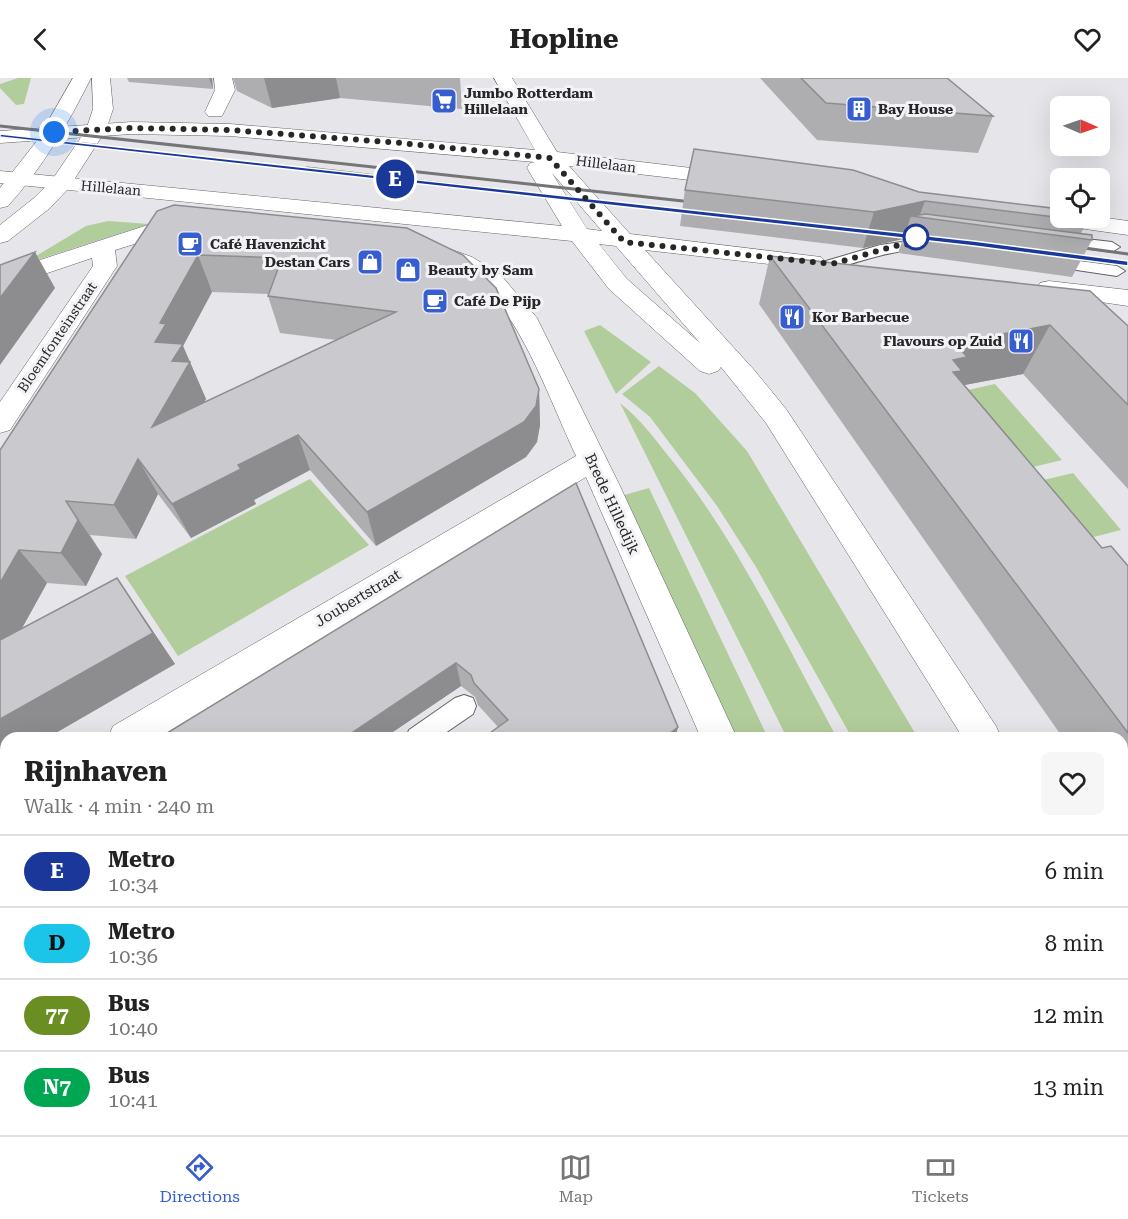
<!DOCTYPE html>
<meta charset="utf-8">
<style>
body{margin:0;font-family:"Roboto Serif",serif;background:#f6f6f6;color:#222;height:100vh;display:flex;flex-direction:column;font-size:22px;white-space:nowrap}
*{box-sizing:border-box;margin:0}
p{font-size:20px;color:#767676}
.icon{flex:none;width:33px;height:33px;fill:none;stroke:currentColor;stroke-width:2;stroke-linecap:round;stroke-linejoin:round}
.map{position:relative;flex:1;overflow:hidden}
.panel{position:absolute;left:0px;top:654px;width:1128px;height:404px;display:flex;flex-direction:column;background:#fff;border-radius:18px 18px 0 0;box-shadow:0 6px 24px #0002}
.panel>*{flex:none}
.badge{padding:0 12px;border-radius:20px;font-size:21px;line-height:39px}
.needle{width:39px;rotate:92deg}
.tools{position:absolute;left:1050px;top:18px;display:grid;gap:12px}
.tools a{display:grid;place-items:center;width:60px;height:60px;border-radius:9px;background:#fff;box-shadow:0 6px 24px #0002;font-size:30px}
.you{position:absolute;width:30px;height:30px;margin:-15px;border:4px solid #fff;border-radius:50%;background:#1a73e8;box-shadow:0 0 0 9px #1a73e833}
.map>.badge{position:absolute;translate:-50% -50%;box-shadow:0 0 0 3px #fff}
.round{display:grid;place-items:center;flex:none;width:63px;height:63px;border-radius:9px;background:#f6f6f6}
.headline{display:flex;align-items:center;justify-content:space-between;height:102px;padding:0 24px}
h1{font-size:28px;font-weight:700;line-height:45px}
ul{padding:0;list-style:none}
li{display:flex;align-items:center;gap:18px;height:72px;padding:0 24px;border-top:2px solid #e0e0e0}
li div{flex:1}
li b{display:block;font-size:22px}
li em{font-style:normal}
li .badge{min-width:66px;font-weight:700;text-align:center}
header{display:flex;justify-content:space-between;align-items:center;height:78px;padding:0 24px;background:#fff;font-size:27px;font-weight:700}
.tab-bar{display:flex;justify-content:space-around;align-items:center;height:84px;border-top:2px solid #e0e0e0;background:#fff;font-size:16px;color:#767676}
.tab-bar a{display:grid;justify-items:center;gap:3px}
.tab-bar .selected{color:#365ecf}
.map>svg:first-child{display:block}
.green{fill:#b2cd9c}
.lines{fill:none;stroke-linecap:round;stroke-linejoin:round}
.lane-casing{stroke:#606164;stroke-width:2}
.street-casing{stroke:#606164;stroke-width:1}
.secondary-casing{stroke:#606164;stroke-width:1}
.lane{fill:#fff;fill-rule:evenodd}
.street{fill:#fff;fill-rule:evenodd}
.secondary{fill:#fff;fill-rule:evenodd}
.rail-far1{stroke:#757577;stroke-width:3}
.rail{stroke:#757577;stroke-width:4}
.wall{fill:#aeaeb1;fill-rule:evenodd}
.shaded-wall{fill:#8d8d90}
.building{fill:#cacace;stroke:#8d8d90;stroke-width:1.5;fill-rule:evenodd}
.line{fill:#1a389a;stroke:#fff;stroke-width:1.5}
.walk{stroke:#272728;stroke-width:6;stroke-dasharray:0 10.8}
.stop-dot{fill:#fff;stroke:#1a389a;stroke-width:3}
.labels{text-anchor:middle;stroke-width:6;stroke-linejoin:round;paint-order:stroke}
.far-poi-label{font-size:14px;font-weight:bold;fill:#272728;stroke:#f3f3f7;text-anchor:start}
.far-street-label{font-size:14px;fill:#272728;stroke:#f3f3f7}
.street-label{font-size:15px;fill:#272728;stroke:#f3f3f7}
</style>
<header><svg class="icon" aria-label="back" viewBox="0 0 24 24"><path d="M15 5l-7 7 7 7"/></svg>Hopline<svg class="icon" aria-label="heart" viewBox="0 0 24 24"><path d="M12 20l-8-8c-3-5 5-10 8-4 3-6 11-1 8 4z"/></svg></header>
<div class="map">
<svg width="1128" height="1057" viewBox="0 0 1128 1057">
<rect width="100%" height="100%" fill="#e6e6ea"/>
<g class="green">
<path d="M18 0H31L24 26 16 27 0 10V6Z"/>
<path d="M108 143 149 146 40 181 36 178 86 148Z"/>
<path d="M600 247 651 284 616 316 584 253Z"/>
<path d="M659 288 695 315 747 373 918 660H852L756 489 717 428 650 339 622 316Z"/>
<path d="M995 306 1062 382 997 398 949 316Z"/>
<path d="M620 325C638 339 652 357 666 375 735 458 785 565 837 660H787Z"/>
<path d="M1073 395 1121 452 1078 463 1031 405Z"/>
<path d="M310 401 369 467 178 578 125 498Z"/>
<path d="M649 410 768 660H734L621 418Z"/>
<path d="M1122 1001 1128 1011V1057H1076L1073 1052H1122Z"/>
<path d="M984 1052H1051L1054 1057H987Z"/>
</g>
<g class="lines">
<g class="lane-casing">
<g id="lane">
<path d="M1060 158 1112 164 1120 169 1112 174 1054 166 1052 163 1054 160Z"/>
<path d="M917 162 936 165 938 168C931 176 916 172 906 173 881 175 857 185 832 191L824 186 826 183 880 167Z"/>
<path d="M1049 179 1117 188 1125 193 1117 198 1043 187 1041 184 1043 181Z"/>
<path d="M464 617 473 620 476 628 473 636 438 660H406L409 652 455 620Z"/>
<path d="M6 934V966L0 968V936Z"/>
</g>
</g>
<g class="street-casing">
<g id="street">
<path d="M73 0H91C68 46 43 89 8 128L0 130V110L36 64Z"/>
<path d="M92 0H110L113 31 106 52 68 111 50 130 8 163 0 165V147L34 120 52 102 86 52 93 31Z"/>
<path d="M214 0H232L235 12 222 38H208L205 34 215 12Z"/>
<path d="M184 141 192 143 195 148 192 153 167 156 115 172 117 188 10 352 0 355V324L93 188 92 180 0 211V195L157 144Z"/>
<path d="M441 168 472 179 500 196 537 240 620 408 737 660H701L586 399 158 660H108L113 648 576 378C550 323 526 251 484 208 471 195 436 185 429 175L433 170Z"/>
<path d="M6 715V753L0 755V717Z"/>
<path d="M281 1052H331L329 1057H278Z"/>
<path d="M872 1052H919L922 1057H874Z"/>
</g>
</g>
<g class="secondary-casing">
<g id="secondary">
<path d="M494 0H512L557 74 733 95 741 96 744 101 741 106 733 107 569 88 630 156 821 179 825 184 821 189 813 191 645 172 755 293 786 331 996 648 1001 660H963L766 345 721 289 718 293 709 296 700 293 609 211 572 163 0 105V93L562 148 527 90 530 85 535 84 230 58 131 56 0 65V53L131 44 230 46 535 72ZM552 95 602 153 587 151ZM599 166 616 168 700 265 627 201Z"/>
<path d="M1043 132 1060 134V140L1100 139 1128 143V157L1035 144 1032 139 1035 134Z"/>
<path d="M1049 203 1128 212V228L1040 215 1037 210 1040 205Z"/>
<path d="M1122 855 1128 857V906L1122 904Z"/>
</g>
</g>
<use href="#lane" class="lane"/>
<use href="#street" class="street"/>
<use href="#secondary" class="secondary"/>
<g class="rail-far1">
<path d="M0 48 701 125"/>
<path d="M0 58 96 67"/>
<path d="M307 90 698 135"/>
<path d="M1070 168 1128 176"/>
<path d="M1067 178 1102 183"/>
</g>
<path class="rail" d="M1091 181 1128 186"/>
</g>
<g class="wall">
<path d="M127 0H212L213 11 129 4Z"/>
<path d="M233 0H460L462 31 340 20 272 30 237 13Z"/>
<path d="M760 0H947L993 38 978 75 817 62Z"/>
<path d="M685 112 919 114 1088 143 1081 155 1092 162 1072 199 898 175 903 161 863 170 680 148Z"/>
<path d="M157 133 407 150 539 311 540 347 537 364 526 379 376 468 310 392 254 422 256 426 191 460 158 416 136 461 90 457 102 476 86 508 47 505 22 550 117 500 175 586 47 660H6L0 372ZM212 214 269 216 268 218 280 255 336 262 204 324 206 321 183 268Z"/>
<path d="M770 178 1128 248V411L1023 296 964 307 1102 470 1128 488V753L1122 744V660H1063L759 226Z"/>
<path d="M576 405 678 649 675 660H483L498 649 478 627 475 619 461 608 384 660Z"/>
</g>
<g class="shaded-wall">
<path d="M209 0H212L213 11Z"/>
<path d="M264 0H336L340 20 272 30Z"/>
<path d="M925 123 919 139 911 138 903 161 863 170 874 134Z"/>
<path d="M35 174 55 210 0 287V220Z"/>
<path d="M198 177 212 214 183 268 206 321 171 385 152 349 155 264 160 245Z"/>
<path d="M1050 247 1023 296 954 309 931 342 955 265Z"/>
<path d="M539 311 540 347 537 364 526 379 376 468 367 434Z"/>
<path d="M298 357 310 392 254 422 256 426 191 460 172 426 238 387Z"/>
<path d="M138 381 158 416 136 461 114 427Z"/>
<path d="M66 423 102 476 86 508 61 475Z"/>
<path d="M19 472 47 505 0 590V505Z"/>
<path d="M117 500 175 586 47 660H6V684L0 688V641Z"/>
<path d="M456 585 461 608 384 660H344Z"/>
<path d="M678 649 675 660H664Z"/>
<path d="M6 886V917L0 921V890Z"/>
<path d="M180 1052H200L193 1057H173Z"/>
<path d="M538 1052H545L540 1057H537L536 1054Z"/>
</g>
<g class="building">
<path d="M801 0H947L993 38 826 25Z"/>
<path d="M694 71 853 92 919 114 1060 131V140H1087L1088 143 925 123 874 134 685 112Z"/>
<path d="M174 127 407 150 463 177 496 210 539 311 536 328 524 344 367 434 298 357 238 387 241 391 172 426 138 381 114 427 66 423 78 442 61 475 19 472 0 505V372L157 133ZM198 177 282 180 268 218 396 234 152 349 190 284 172 283 183 266 155 264 166 246 160 245Z"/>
<path d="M926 136 1092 157V162L911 138Z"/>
<path d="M35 174 0 220V187Z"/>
<path d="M770 178 1090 213 1128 248V327L1050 247 955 265 967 279 953 282 962 293 953 294 1102 470 1111 468 1128 488V655Z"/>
<path d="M576 405 678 649 664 660H483L508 642 474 605 471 597 456 585 344 660H159Z"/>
<path d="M117 500 153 555 0 641V562Z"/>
<path d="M6 754V886L0 890V758Z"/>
<path d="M6 1012V1052H180L173 1057H0V1017Z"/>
<path d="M388 1052H538L536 1054 538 1057H382Z"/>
<path d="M653 1052H852L854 1057H647Z"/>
</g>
<path class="line" d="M0 56 974 163 1128 183V188L974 168 0 59Z"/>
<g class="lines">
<path class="walk" d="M54 54 131 50 230 52 401 65 550 80 624 164 832 186 895 168 912 166 916 159"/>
</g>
<defs>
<g id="supermarket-square" transform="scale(1.35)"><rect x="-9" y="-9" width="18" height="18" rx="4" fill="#365ecf" stroke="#f3f3f7"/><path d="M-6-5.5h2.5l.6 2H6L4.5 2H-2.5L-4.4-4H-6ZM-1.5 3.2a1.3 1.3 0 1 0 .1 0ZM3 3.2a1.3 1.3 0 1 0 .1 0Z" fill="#fff"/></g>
<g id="building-square" transform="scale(1.35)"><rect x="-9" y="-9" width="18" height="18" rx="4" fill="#365ecf" stroke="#f3f3f7"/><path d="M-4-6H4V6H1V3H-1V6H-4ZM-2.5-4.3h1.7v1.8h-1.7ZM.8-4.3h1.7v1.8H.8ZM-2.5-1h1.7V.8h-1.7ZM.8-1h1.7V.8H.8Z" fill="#fff"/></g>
<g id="cafe-square" transform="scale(1.35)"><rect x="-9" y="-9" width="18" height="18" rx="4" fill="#365ecf" stroke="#f3f3f7"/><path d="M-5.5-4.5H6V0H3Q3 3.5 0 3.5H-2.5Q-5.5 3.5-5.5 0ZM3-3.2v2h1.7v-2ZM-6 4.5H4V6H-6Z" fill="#fff"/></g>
<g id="shop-square" transform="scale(1.35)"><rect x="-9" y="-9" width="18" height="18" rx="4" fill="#365ecf" stroke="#f3f3f7"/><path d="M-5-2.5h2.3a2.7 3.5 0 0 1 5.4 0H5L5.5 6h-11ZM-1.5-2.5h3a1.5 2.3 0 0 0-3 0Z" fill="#fff"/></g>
<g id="restaurant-square" transform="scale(1.35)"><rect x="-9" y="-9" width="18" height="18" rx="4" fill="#365ecf" stroke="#f3f3f7"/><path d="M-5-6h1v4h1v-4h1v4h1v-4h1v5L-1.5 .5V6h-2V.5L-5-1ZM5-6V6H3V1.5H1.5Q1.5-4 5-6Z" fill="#fff"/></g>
</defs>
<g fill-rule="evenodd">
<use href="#supermarket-square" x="444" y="23"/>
<use href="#building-square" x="859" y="31"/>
<use href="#cafe-square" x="190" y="166"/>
<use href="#shop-square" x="370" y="184"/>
<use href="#shop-square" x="408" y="192"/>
<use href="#cafe-square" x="435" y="223"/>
<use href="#restaurant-square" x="792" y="239"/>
<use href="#restaurant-square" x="1021" y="263"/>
</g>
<circle class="stop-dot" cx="916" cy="159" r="12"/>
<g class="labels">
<g class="far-poi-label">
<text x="464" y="20">Jumbo Rotterdam<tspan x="464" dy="16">Hillelaan</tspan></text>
<text x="878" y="36">Bay House</text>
<text x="210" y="171">Café Havenzicht</text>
<text x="350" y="189" text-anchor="end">Destan Cars</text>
<text x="428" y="197">Beauty by Sam</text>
<text x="454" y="228">Café De Pijp</text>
<text x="812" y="244">Kor Barbecue</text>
<text x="1002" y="268" text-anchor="end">Flavours op Zuid</text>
</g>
<g class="far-street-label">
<text transform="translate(606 86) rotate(7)" y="5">Hillelaan</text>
<text transform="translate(111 110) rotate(5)" y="5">Hillelaan</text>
<text transform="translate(57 259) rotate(-56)" y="5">Bloemfonteinstraat</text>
</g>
<g class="street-label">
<text transform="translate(612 426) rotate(65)" y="5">Brede Hilledijk</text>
<text transform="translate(358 520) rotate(-31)" y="5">Joubertstraat</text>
</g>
</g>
</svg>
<div class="tools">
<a><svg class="needle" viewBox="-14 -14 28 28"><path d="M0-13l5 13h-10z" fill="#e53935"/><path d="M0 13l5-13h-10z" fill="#767676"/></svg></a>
<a><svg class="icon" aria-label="locate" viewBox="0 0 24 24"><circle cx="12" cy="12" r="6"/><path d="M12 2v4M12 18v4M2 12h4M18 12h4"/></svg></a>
</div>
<div class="you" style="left:54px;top:54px"></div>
<b class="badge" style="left:395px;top:101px;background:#1a389a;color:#fff">E</b>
<section class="panel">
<div class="headline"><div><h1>Rijnhaven</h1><p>Walk · 4 min · 240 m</p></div><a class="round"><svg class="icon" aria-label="heart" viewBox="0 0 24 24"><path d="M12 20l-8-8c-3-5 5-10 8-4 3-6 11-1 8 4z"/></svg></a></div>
<ul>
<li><span class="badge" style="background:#1a389a;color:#fff">E</span><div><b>Metro</b><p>10:34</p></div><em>6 min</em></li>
<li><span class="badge" style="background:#1bc5e9;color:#111">D</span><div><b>Metro</b><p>10:36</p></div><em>8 min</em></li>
<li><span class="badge" style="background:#6b8e23;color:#fff">77</span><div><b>Bus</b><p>10:40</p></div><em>12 min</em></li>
<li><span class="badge" style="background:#00a651;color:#fff">N7</span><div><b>Bus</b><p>10:41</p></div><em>13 min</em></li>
</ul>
</section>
</div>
<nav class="tab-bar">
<a class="selected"><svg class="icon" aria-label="directions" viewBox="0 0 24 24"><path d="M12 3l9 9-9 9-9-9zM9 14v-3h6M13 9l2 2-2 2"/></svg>Directions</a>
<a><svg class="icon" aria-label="map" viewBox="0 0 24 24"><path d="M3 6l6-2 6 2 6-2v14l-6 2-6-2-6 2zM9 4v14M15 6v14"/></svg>Map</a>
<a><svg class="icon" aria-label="tickets" viewBox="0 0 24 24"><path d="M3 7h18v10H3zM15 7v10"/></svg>Tickets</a>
</nav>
